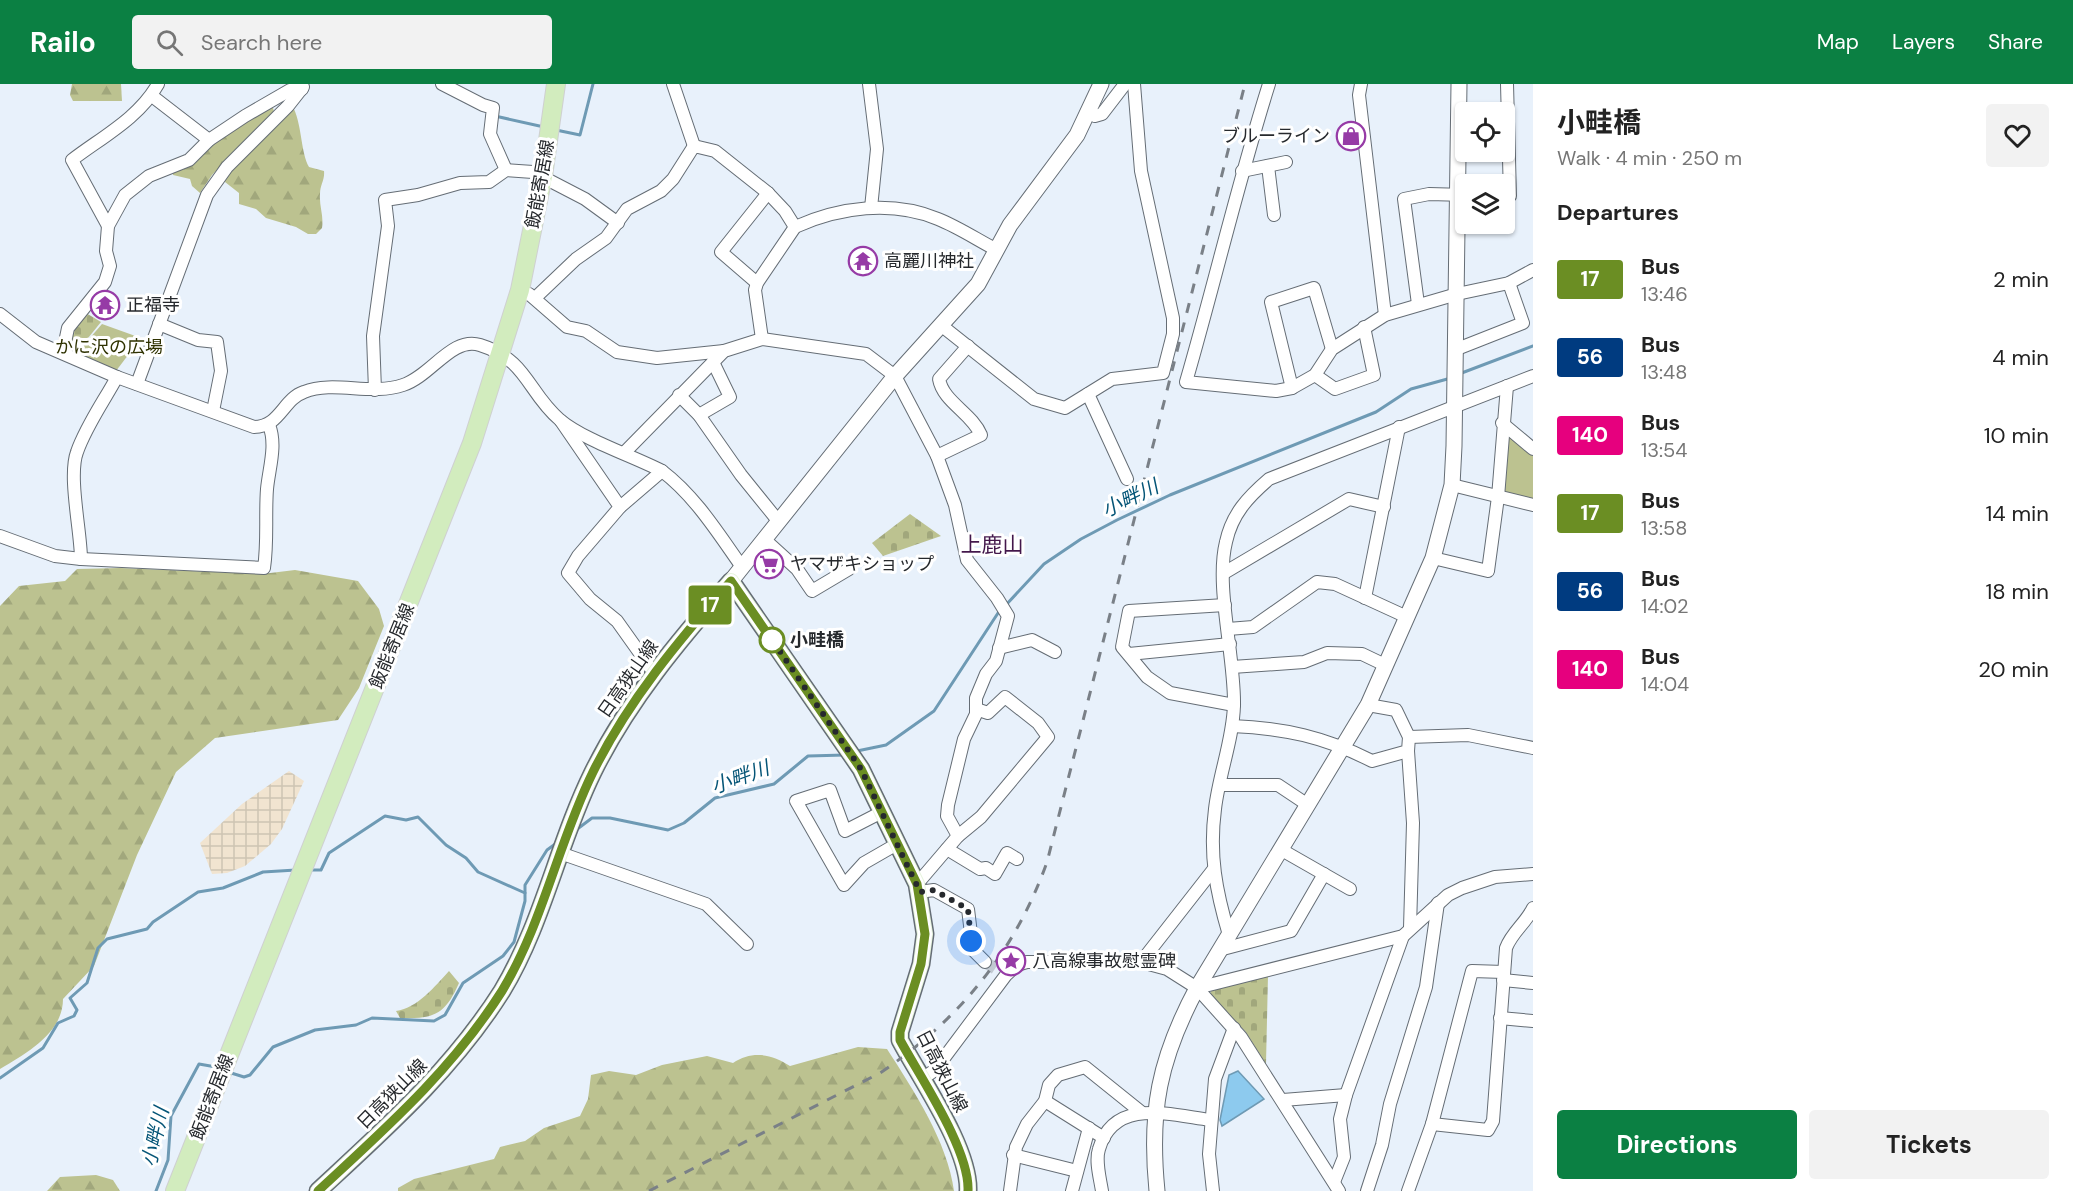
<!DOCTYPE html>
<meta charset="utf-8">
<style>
body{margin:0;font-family:"DM Sans","Noto Sans JP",sans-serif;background:#f2f2f2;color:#222;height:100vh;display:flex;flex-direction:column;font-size:22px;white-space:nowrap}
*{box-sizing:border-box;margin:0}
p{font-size:20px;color:#767676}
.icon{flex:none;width:33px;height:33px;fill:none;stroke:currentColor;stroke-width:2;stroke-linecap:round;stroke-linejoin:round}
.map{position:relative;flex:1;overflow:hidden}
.drawer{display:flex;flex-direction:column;background:#fff;width:540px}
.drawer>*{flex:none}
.badge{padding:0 12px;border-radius:4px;font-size:21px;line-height:39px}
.controls{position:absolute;left:1455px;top:18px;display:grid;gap:12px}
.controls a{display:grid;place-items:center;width:60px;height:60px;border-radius:6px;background:#fff;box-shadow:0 2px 4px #0004;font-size:30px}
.you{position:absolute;width:30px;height:30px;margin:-15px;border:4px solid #fff;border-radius:50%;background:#1a73e8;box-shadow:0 0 0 9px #1a73e833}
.map>.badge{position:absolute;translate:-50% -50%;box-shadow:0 0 0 3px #fff}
h2{padding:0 24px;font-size:22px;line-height:54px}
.round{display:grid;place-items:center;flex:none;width:63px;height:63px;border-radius:6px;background:#f2f2f2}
.head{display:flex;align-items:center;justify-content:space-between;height:102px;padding:0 24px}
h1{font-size:28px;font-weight:700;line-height:45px}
.action{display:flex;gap:12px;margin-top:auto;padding:12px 24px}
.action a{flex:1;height:69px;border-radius:6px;background:#0b8043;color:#fff;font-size:24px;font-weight:700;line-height:69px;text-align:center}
.action a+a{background:#f2f2f2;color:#222}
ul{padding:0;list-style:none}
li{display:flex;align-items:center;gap:18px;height:78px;padding:0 24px}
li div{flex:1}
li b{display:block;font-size:22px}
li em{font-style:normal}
li .badge{min-width:66px;font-weight:700;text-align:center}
header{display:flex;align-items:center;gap:36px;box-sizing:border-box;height:84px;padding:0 30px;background:#0b8043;color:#fff}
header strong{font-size:28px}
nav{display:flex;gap:33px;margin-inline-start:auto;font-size:21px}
.search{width:420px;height:54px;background:#f2f2f2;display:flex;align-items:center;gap:15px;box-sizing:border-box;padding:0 21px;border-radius:6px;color:#767676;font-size:22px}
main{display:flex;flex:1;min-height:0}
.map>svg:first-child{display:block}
.industrial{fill:url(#industrial-grid)}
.forest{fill:url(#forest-firs)}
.cemetery{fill:url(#cemetery-stones)}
.park{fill:#bcc290}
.water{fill:#8dcaee;stroke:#6e9ab4;stroke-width:1.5}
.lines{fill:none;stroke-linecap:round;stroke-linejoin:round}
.stream{stroke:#6e9ab4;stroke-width:3}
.minor-tunnel{stroke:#c1c9d2;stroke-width:12;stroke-dasharray:12 6;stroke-linecap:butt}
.minor-casing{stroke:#656d75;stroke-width:14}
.tertiary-casing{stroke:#656d75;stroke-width:17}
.secondary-casing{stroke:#656d75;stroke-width:19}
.primary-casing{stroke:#cfd0d1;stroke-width:20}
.minor{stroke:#fff;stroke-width:12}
.tertiary{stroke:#fff;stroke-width:15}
.secondary{stroke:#e8f5df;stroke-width:16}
.primary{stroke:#d2ecbe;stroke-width:18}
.rail{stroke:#7a8087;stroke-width:3;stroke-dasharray:10 10;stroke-linecap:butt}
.line-casing{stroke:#fff;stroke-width:14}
.line{stroke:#6b8e23;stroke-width:9}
.walk{stroke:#26292d;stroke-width:6;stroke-dasharray:0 10.8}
.stop-dot{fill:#fff;stroke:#6b8e23;stroke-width:3}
.labels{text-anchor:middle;stroke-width:6;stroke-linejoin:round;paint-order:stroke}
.poi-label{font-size:18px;fill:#26292d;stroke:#fff;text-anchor:start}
.street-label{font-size:18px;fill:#26292d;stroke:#fff}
.park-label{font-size:18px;fill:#2f3201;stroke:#fff}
.stop-label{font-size:18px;font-weight:bold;fill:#26292d;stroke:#fff;text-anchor:start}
.water-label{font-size:20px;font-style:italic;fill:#055577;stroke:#fff}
.quarter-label{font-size:21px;fill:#43174b;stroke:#fff}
</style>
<header>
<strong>Railo</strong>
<div class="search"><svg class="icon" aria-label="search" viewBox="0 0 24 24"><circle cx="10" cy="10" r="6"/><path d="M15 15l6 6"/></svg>Search here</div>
<nav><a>Map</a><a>Layers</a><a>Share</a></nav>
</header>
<main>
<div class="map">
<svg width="1533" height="1107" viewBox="0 0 1533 1107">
<defs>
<pattern id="industrial-grid" width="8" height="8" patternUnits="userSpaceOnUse" patternTransform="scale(1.5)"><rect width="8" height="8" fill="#f1e4d0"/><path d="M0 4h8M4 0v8" fill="none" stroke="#cec4b3"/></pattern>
<pattern id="forest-firs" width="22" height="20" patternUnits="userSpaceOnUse" patternTransform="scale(1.5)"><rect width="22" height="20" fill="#bcc290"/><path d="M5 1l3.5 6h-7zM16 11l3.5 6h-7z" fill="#a1a77c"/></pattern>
<pattern id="cemetery-stones" width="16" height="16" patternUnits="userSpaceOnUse" patternTransform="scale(1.5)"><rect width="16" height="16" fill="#bcc290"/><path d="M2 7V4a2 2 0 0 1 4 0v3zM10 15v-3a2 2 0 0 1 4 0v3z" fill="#a1a77c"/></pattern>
</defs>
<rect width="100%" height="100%" fill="#e8f1fb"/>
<path class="industrial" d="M289 687 304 697 282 745 271 760 245 782 227 789 212 790 200 759 242 720Z"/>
<g class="forest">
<path d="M72 0H121L122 17H73L70 11Z"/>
<path d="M273 23 274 29 212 91 200 109 192 102 190 95 173 91V84L189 82 228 48Z"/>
<path d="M294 25C302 43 301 69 309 83L324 87C325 96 320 101 320 110 319 122 324 132 322 144L316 150H308L296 143 266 134 256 125 239 120V109L225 98 226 91Z"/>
<path d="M120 484 262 490 295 486 358 497 379 525 384 542 359 604 338 636 215 654 176 688 137 771 94 882 63 915C63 949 27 969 0 985V522L19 502 65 497 77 485Z"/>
<path d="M858 963 887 965C914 1007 947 1057 954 1107H398V1104L414 1095 494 1075 500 1063 525 1057 544 1044 580 1032 588 1015 591 991 609 987 636 991 662 981 707 972 733 979C752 966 772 970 790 982Z"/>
<path d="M96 1091 113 1096 120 1107H47L60 1093Z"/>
</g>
<g class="cemetery">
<path d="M86 229 101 238 76 269 69 266 71 247Z"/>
<path d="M910 430 941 452 883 472 872 459Z"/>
<path d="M449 887 459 899C445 931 434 935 400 934L396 927C418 924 435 902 449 887Z"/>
<path d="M1268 891 1266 980 1245 947 1209 911 1212 906Z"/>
</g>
<g class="park">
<path d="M102 240 141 254 116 287 76 270Z"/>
<path d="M1507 350 1533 372V417L1504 409Z"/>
</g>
<path class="water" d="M1238 987 1264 1015 1222 1042 1220 1036 1229 991Z"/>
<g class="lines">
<g class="stream">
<path d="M495 32 544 43"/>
<path d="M556 46 580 51 593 0"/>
<path d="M1459 290 1533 262"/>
<path d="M1005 522 1044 480 1081 455 1117 436 1170 411 1376 328 1411 305 1451 294"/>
<path d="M857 667 886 661 934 627 1000 526"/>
<path d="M576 746 592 734H610L668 746 684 739 715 714 774 700 808 672 845 671"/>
<path d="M309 786H321L329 769 385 732 406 736 418 733 446 761 466 774 478 788 525 809"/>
<path d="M228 988 244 993 250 991 273 963 315 946 356 941 372 934 434 937 445 931 463 899 503 872 514 858 525 817V801L547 766 558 758"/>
<path d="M0 994 43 964 58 939 74 932 77 926 70 914 87 899 98 864 107 855 147 845 153 838 198 808 223 804 263 788 296 786"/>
<path d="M156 1107 168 1076 171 1032 199 980 216 983"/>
</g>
<path class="minor-tunnel" d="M985 878 999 887"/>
<g class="minor-casing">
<g id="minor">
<path d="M442 0 483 21 493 24 490 50 506 86"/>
<path d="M673 0 694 62"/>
<path d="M869 0 877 65 871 124"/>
<path d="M1269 0C1238 98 1215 198 1186 298L1276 307 1292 304 1315 291 1332 265 1385 231 1457 210 1509 199 1533 186"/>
<path d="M1361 0 1359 11 1385 231"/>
<path d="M152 12 209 56"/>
<path d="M1090 29 1095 32 1102 30 1125 0"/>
<path d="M1268 82 1274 131"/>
<path d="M1242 87 1286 78"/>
<path d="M1504 112H1510L1507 0"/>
<path d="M108 142 72 76C102 53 139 34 158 0"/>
<path d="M795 143C839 123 892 116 938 135 958 143 976 155 995 165"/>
<path d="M757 199 721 168 768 109"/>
<path d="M529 210 567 243 586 247 617 268 657 274 724 267"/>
<path d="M535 214 576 175 606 154 627 125 661 107 673 95 694 62 715 67 768 109 785 127 795 143 757 199 755 206 762 255"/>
<path d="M1418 220 1404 115 1429 110 1466 111"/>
<path d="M0 230 36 258 117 293 254 343C280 343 283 315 304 308 334 296 371 312 403 301 431 292 452 252 480 261 528 276 527 308 560 336 584 356 633 372 662 387 695 412 718 449 742 483"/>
<path d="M159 240 198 256 217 258 221 287 213 327"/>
<path d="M942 242 1034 315 1065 324 1112 295 1163 289 1173 250V234L1141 87 1134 0"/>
<path d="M1457 265 1523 239 1509 199"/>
<path d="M63 268 68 244 105 198 110 182 106 167 108 142 125 111 149 92 189 76 209 56 245 32 290 6 302 5"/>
<path d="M1315 291 1335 305 1374 291 1364 243"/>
<path d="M137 300 207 111 227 83 288 22 303 3"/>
<path d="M1292 304 1271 218 1314 204 1332 265"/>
<path d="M375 306 373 252 388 142 385 116 418 111 460 99 489 98 506 86 533 88 585 115 618 139"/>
<path d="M1088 310 1127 395"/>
<path d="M679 311 699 331 741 391 779 438"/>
<path d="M699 331 730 313 713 278"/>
<path d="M561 337 620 423 578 472 568 489 590 515 617 537 654 589"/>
<path d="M1502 339 1533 365"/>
<path d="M625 368 724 267 762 255 866 270 895 292 937 372 955 421 967 476 997 514 1008 532 996 577 986 590 976 614V630L964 655 948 721 947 732 958 752 917 800"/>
<path d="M937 372 981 351C972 329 943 318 939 295L968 262"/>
<path d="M1452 401 1533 421"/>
<path d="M620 423 662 387"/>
<path d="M0 452 55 472 81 475 264 484C268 458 265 431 267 405 269 384 277 361 269 341"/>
<path d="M764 455 797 485 812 507 849 485"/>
<path d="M1433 474 1488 487 1498 413 1507 302"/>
<path d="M81 475C81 448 68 392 77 368 86 342 104 317 117 293"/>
<path d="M1224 489 1349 415 1384 423"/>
<path d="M1365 514 1399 343"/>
<path d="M1225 521 1129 527 1122 563 1147 593 1170 609 1234 621"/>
<path d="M1228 545 1253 543 1317 498 1335 500 1407 533"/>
<path d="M999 564 1032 556 1055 568"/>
<path d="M1129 570 1230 560"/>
<path d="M1232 583 1304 578 1327 569 1362 570 1385 581"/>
<path d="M1232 642C1284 644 1325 653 1372 677L1408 667 1409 653 1396 626 1368 621"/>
<path d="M1409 653 1468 651 1533 664"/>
<path d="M1408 667 1413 739 1410 844"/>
<path d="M1220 701H1278L1308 721"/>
<path d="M882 728 845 747 830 706 796 717 844 801 864 779 897 760"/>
<path d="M958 752 981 733 1048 653 1038 639 1005 613 988 629 976 625"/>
<path d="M947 765 980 785 986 784 995 790 1007 769 1017 775"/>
<path d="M1280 765 1350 805"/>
<path d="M560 769 706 820 747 860"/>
<path d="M919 808 934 806 968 825 973 866 985 878"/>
<path d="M1229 851C1216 807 1209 771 1215 725 1219 690 1233 656 1234 621 1235 573 1215 502 1226 458 1232 430 1248 413 1269 395L1533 292"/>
<path d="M1219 866 1291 847 1324 790"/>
<path d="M1141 878 1213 786"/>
<path d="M1503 896 1533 899"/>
<path d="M1197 904 1403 852 1448 811 1462 804 1495 793 1533 790"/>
<path d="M1500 934 1533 937"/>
<path d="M922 995 935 986 1006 891 1017 881 1027 878H1141L1167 885 1197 904 1241 953 1339 1107"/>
<path d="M1283 1016 1346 1011"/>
<path d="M1045 1017 1104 1054"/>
<path d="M1432 1040 1488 1046 1493 1037 1506 864C1512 848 1526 839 1533 824"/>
<path d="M1013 1071 1077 1087"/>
<path d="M1334 1098 1344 1073 1340 1035 1346 1011 1403 852"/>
<path d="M1010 1107 1016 1063 1027 1040 1045 1017 1049 1001 1058 991 1085 983 1141 1028"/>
<path d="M1072 1107 1089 1044"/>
<path d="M1102 1107C1100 1094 1095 1077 1099 1065 1114 1013 1171 1031 1210 1036"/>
<path d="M1213 1107 1209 1070 1215 995 1234 944"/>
<path d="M1367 1107 1382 1061 1390 1020 1426 903 1438 819"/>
<path d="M1408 1107 1432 1040 1472 887 1504 888"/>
</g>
</g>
<g class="tertiary-casing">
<g id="tertiary">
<path d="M731 497 895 292 978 200 1010 141 1077 51 1101 0"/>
<path d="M1157 1107C1149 1027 1159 975 1197 904L1368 621 1433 474 1452 401 1454 362 1459 0"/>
</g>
</g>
<g class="secondary-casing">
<path id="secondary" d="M318 1107C386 1044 452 986 502 907 543 839 558 759 593 688 628 617 679 556 731 497L861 685 917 800 925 850 921 880 900 948V956C920 994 970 1065 968 1107"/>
</g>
<g class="primary-casing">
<path id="primary" d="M175 1107 472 359 520 206 543 92 556 0"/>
</g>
<use href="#minor" class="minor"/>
<use href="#tertiary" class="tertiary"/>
<use href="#secondary" class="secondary"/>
<use href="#primary" class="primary"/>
<path class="rail" d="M649 1107 880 989C959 936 1015 868 1047 778L1245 0"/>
</g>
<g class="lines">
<g class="line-casing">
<path id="line" d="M318 1107C386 1044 452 986 502 907 543 839 558 759 593 688 628 617 679 556 731 497L861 685 917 800 925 850 921 880 900 948V956C920 993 970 1066 968 1107"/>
</g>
<use href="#line" class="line"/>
<path class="walk" d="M772 556 770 553 861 685 920 808 934 806 968 825 971 857"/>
</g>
<defs>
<g id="shop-ring" transform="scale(1.5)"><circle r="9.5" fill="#fff" stroke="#963ba6" stroke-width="1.5"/><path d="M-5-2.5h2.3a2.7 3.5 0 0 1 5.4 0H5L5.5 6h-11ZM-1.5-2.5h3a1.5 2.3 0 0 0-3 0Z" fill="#963ba6"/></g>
<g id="temple-ring" transform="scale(1.5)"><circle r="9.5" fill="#fff" stroke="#963ba6" stroke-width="1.5"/><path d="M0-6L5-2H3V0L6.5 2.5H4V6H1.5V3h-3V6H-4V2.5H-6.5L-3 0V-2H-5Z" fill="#963ba6"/></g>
<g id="supermarket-ring" transform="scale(1.5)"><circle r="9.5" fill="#fff" stroke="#963ba6" stroke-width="1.5"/><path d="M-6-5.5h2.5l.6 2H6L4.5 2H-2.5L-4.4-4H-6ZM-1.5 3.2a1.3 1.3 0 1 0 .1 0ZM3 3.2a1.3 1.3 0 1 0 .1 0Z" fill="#963ba6"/></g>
<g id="sight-ring" transform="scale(1.5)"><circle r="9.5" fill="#fff" stroke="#963ba6" stroke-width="1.5"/><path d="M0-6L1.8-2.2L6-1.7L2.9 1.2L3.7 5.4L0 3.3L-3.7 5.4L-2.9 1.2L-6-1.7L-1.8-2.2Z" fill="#963ba6"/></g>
</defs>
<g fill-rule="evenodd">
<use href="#shop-ring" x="1351" y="52"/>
<use href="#temple-ring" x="863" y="177"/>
<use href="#temple-ring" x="105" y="221"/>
<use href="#supermarket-ring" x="769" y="480"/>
<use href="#sight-ring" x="1011" y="877"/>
</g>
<circle class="stop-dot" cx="772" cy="556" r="12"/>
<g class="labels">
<g class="poi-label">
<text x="1330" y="58" text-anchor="end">ブルーライン</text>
<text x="884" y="183">高麗川神社</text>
<text x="126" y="227">正福寺</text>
<text x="790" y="486">ヤマザキショップ</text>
<text x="1032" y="883">八高線事故慰霊碑</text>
</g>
<g class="street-label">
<text transform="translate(540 100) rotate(-80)" y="6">飯能寄居線</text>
<text transform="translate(392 562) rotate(-68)" y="6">飯能寄居線</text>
<text transform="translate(628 595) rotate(-55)" y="6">日高狭山線</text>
<text transform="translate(942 987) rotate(63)" y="6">日高狭山線</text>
<text transform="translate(392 1010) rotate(-45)" y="6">日高狭山線</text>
<text transform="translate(212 1013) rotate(-69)" y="6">飯能寄居線</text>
</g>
<g class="park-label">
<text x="109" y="269">かに沢の広場</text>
</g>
<g class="stop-label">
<text x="790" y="562">小畦橋</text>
</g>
<g class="water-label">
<text transform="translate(1130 414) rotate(-26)" y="7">小畔川</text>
<text transform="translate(740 693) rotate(-20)" y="7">小畔川</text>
<text transform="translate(155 1053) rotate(-77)" y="7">小畔川</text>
</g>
<g class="quarter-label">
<text x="992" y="468">上鹿山</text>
</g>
</g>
</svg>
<div class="controls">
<a><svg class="icon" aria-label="locate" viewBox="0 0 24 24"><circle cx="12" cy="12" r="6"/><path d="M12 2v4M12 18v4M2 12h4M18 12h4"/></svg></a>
<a><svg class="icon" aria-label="layers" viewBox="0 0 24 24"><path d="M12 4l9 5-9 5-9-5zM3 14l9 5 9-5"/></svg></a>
</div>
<div class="you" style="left:971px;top:857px"></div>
<b class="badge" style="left:710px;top:521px;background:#6b8e23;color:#fff">17</b>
</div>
<section class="drawer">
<div class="head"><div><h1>小畦橋</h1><p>Walk · 4 min · 250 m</p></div><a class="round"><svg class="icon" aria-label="heart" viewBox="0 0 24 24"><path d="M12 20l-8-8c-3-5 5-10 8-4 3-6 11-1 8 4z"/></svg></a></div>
<h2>Departures</h2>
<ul>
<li><span class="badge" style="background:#6b8e23;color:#fff">17</span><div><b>Bus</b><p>13:46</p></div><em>2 min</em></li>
<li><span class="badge" style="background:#003b80;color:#fff">56</span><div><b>Bus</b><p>13:48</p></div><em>4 min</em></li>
<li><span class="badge" style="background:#e6007e;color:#fff">140</span><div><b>Bus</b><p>13:54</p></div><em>10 min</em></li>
<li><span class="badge" style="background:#6b8e23;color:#fff">17</span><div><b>Bus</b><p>13:58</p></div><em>14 min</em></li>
<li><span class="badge" style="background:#003b80;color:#fff">56</span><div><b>Bus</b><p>14:02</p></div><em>18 min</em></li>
<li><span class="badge" style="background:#e6007e;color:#fff">140</span><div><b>Bus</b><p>14:04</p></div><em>20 min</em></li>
</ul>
<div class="action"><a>Directions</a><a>Tickets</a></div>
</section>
</main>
